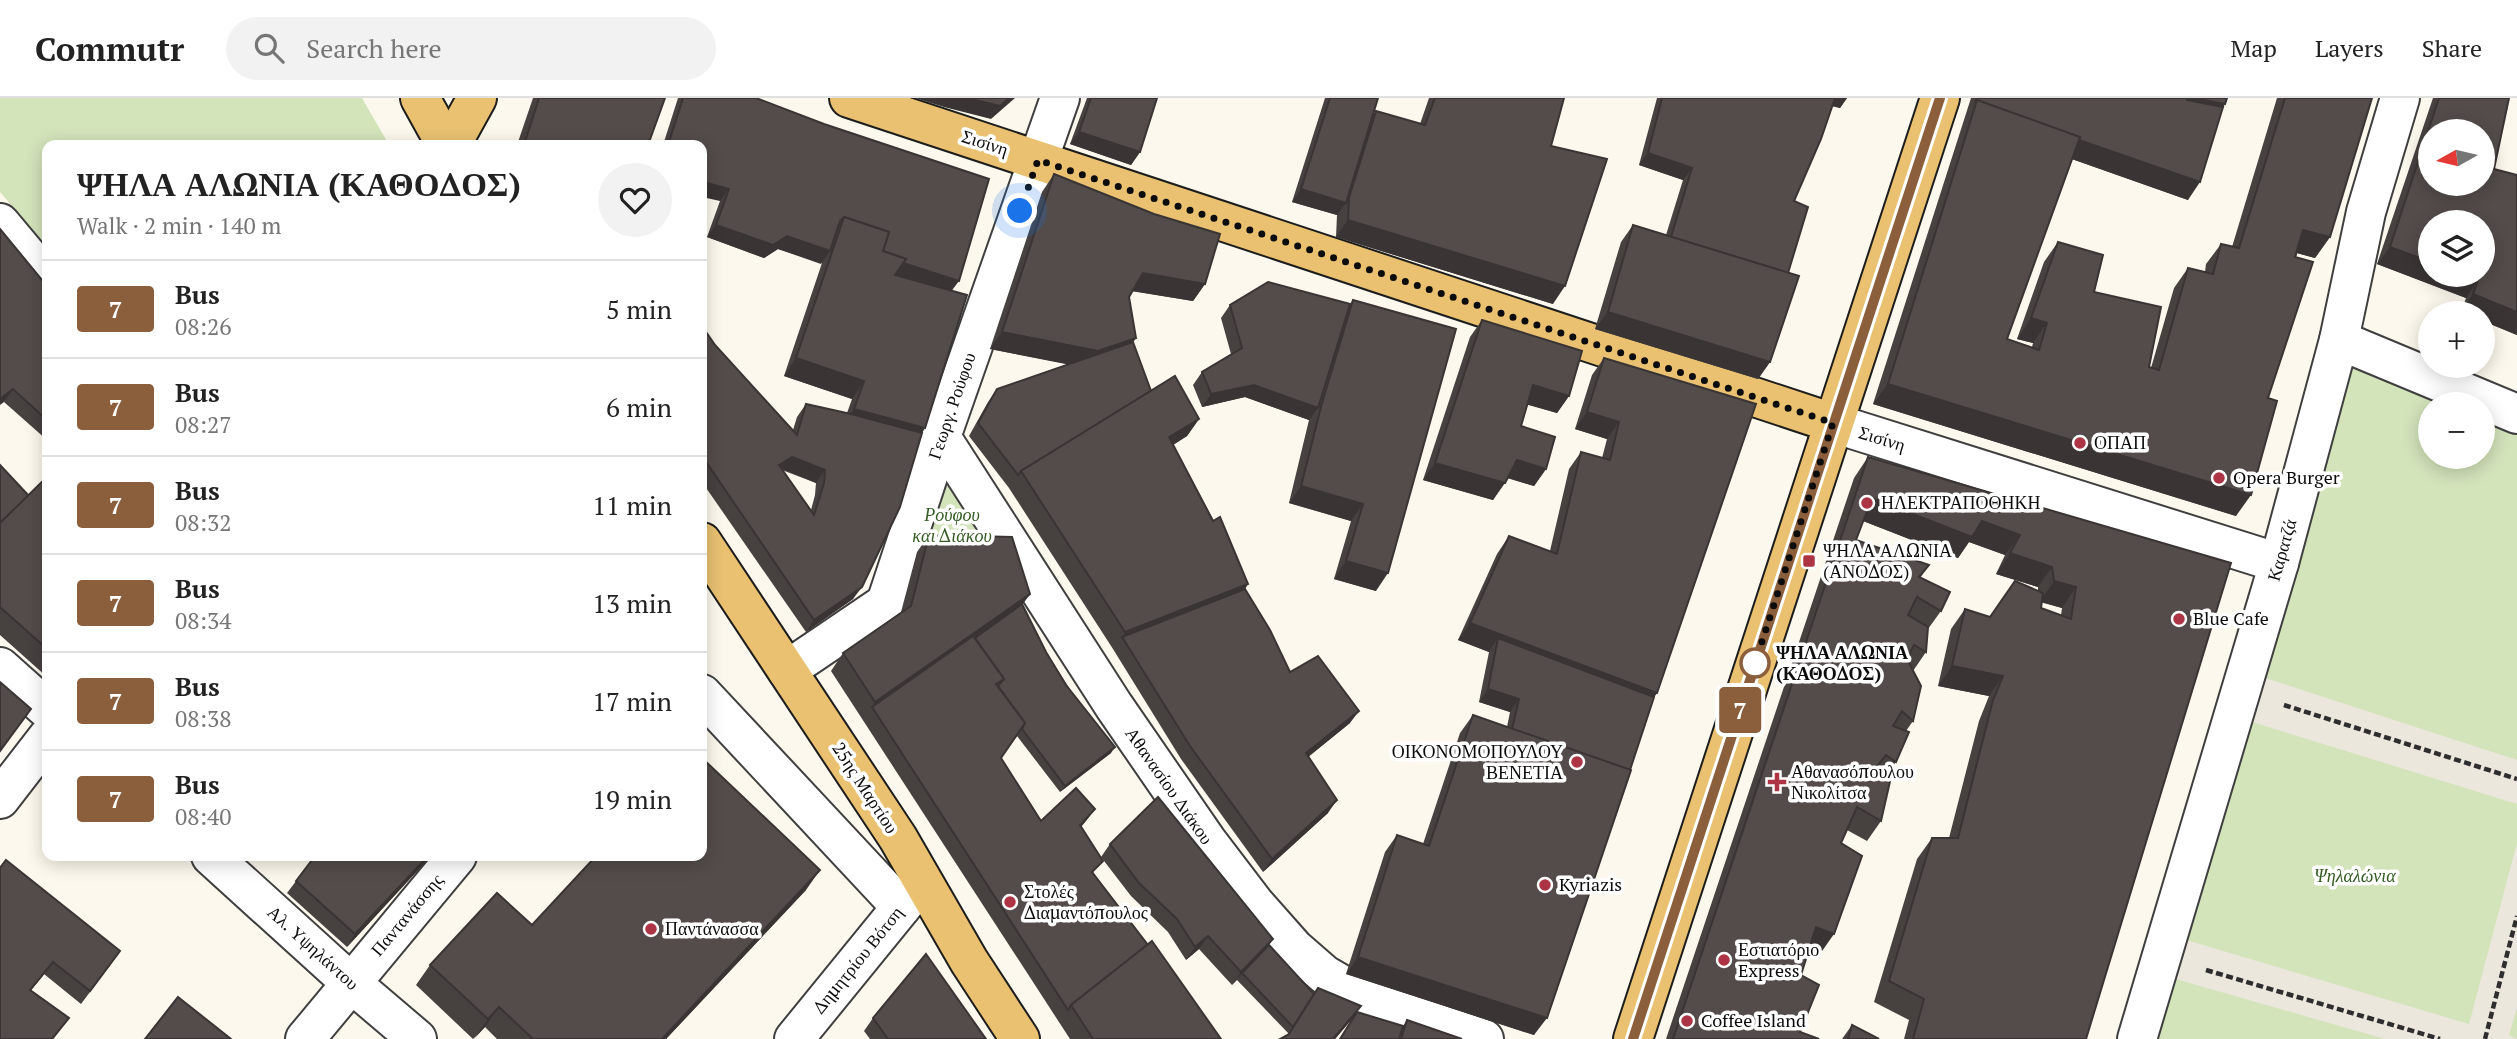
<!DOCTYPE html>
<meta charset="utf-8">
<style>
body{margin:0;font-family:"PT Serif",serif;background:#f2f2f2;color:#222;height:100vh;display:flex;flex-direction:column;font-size:26px;white-space:nowrap}
*{box-sizing:border-box;margin:0}
p{font-size:23px;color:#767676}
.icon{flex:none;width:38px;height:38px;fill:none;stroke:currentColor;stroke-width:2;stroke-linecap:round;stroke-linejoin:round}
.map{position:relative;flex:1;overflow:hidden}
.side{position:absolute;left:42px;top:42px;width:665px;height:721px;display:flex;flex-direction:column;background:#fff;border-radius:14px;box-shadow:0 4px 18px #0003}
.side>*{flex:none}
.badge{padding:0 14px;border-radius:5px;font-size:24px;line-height:46px}
.needle{width:46px;rotate:262deg}
.buttons{position:absolute;left:2418px;top:21px;display:grid;gap:14px}
.buttons a{display:grid;place-items:center;width:77px;height:77px;border-radius:50%;background:#fff;box-shadow:0 4px 18px #0003;font-size:35px}
.you{position:absolute;width:35px;height:35px;margin:-18px;border:5px solid #fff;border-radius:50%;background:#1a73e8;box-shadow:0 0 0 10px #1a73e833}
.map>.badge{position:absolute;translate:-50% -50%;box-shadow:0 0 0 4px #fff}
.round{display:grid;place-items:center;flex:none;width:74px;height:74px;border-radius:37px;background:#f2f2f2}
.overview{display:flex;align-items:center;justify-content:space-between;height:119px;padding:0 35px}
h1{font-size:33px;font-weight:700;line-height:52px}
ul{padding:0;list-style:none}
li{display:flex;align-items:center;gap:21px;height:98px;padding:0 35px;border-top:2px solid #e0e0e0}
li div{flex:1}
li b{display:block;font-size:26px}
li em{font-style:normal}
li .badge{min-width:77px;font-weight:700;text-align:center}
header{display:flex;align-items:center;gap:42px;box-sizing:border-box;height:98px;padding:0 35px;background:#fff;border-bottom:2px solid #e0e0e0}
header strong{font-size:33px}
nav{display:flex;gap:38px;margin-inline-start:auto;font-size:24px}
.search{width:490px;height:63px;background:#f2f2f2;display:flex;align-items:center;gap:18px;box-sizing:border-box;padding:0 24px;border-radius:38px;color:#767676;font-size:26px}
.map>svg:first-child{display:block}
.green{fill:#d3e3ba;fill-rule:evenodd}
.plaza{fill:#ece7dd}
.lines{fill:none;stroke-linecap:round;stroke-linejoin:round}
.minor-casing{stroke:#3f3f3f;stroke-width:42}
.major-casing{stroke:#1d1d1d;stroke-width:42}
.path{stroke:#2e2e2e;stroke-width:4.5;stroke-dasharray:7 3.5;stroke-linecap:butt}
.minor{stroke:#fff;stroke-width:38}
.major{stroke:#e9c171;stroke-width:38}
.wall{fill:#474140;fill-rule:evenodd}
.shaded-wall{fill:#3a3534}
.building{fill:#534c4a;stroke:#3a3534;stroke-width:2;fill-rule:evenodd}
.line-casing{stroke:#fff;stroke-width:16}
.line{stroke:#8b5e3c;stroke-width:10}
.walk{stroke:#0c0c0c;stroke-width:7;stroke-dasharray:0 12.6}
.poi-dot{fill:#ac3444;stroke:#fff;stroke-width:2.5}
.stop-dot{fill:#fff;stroke:#8b5e3c;stroke-width:3.5}
.labels{text-anchor:middle;stroke-width:7;stroke-linejoin:round;paint-order:stroke}
.street-label{font-size:18px;fill:#0c0c0c;stroke:#fff}
.poi-label{font-size:18px;fill:#0c0c0c;stroke:#fff;text-anchor:start}
.park-label{font-size:18px;font-style:italic;fill:#355c24;stroke:#fff}
.stop-label{font-size:18px;font-weight:bold;fill:#0c0c0c;stroke:#fff;text-anchor:start}
</style>
<header>
<strong>Commutr</strong>
<div class="search"><svg class="icon" aria-label="search" viewBox="0 0 24 24"><circle cx="10" cy="10" r="6"/><path d="M15 15l6 6"/></svg>Search here</div>
<nav><a>Map</a><a>Layers</a><a>Share</a></nav>
</header>
<div class="map">
<svg width="2517" height="941" viewBox="0 0 2517 941">
<rect width="100%" height="100%" fill="#fdf8ed"/>
<g class="green">
<path d="M0 0H362L389 47H47V149L0 94Z"/>
<path d="M2339 242 2517 316V941H2137ZM2431 306H2483V359H2431Z"/>
<path d="M942 350 1000 457 917 454Z"/>
</g>
<g class="plaza">
<path d="M2247 574 2517 662V706L2233 618Z"/>
<path d="M2517 745V910L2509 937 2517 941H2385L2155 875 2166 836 2469 926Z"/>
</g>
<g class="lines">
<g class="minor-casing">
<g id="minor">
<path d="M0 125 47 181"/>
<path d="M2339 242 2517 316"/>
<path d="M1833 325 2279 465"/>
<path d="M941 339 1114 608 1207 743 1255 806 1294 850 1325 877 1368 902 1484 941"/>
<path d="M0 569 47 611"/>
<path d="M787 572 886 505 941 339 1060 0"/>
<path d="M702 596 901 809"/>
<path d="M0 701 47 640"/>
<path d="M211 758 350 884 417 941"/>
<path d="M305 941 457 758"/>
<path d="M794 941 917 790"/>
<path d="M2137 941 2279 465 2339 242 2366 114 2400 0"/>
</g>
</g>
<g class="major-casing">
<g id="major">
<path d="M420 0 446 47"/>
<path d="M849 0 1833 325"/>
<path d="M451 47 477 0"/>
<path d="M702 444 898 740 969 863 1020 941"/>
<path d="M1633 941 1940 0"/>
</g>
</g>
<g class="path">
<path d="M2284 607 2517 681"/>
<path d="M2206 872 2440 941"/>
<path d="M2485 941 2517 818"/>
</g>
<use href="#minor" class="minor"/>
<use href="#major" class="major"/>
</g>
<g class="wall">
<path d="M533 0H665L648 47H517Z"/>
<path d="M678 0H756L952 192 925 330 922 335 853 501 806 534 702 384V228L715 247 793 332 797 319 806 306 847 315 852 301 784 278 822 165 778 151 764 160 707 139 720 103 702 47H663ZM782 372 816 385 815 397 811 412Z"/>
<path d="M1087 0H1157L1140 54 1131 67 1070 46Z"/>
<path d="M1325 0H1378L1373 17 1376 13 1420 26 1429 0H1564L1551 48 1553 206 1336 139 1337 117 1292 104Z"/>
<path d="M1657 0H1847L1840 10 1832 8 1794 103 1788 175 1770 264 1758 281 1595 231 1621 144 1633 127 1666 137 1683 82 1639 67Z"/>
<path d="M1971 0H2227L2188 102 2072 61 2007 241 2032 249 2033 245 2017 241 2044 164 2058 144 2149 269 2151 270 2174 190 2188 170 2205 174 2206 166 2221 146 2232 149 2277 0H2372L2330 139 2315 160 2297 155 2268 300 2236 418 1873 306Z"/>
<path d="M2433 0H2509L2494 71 2517 77V237L2483 223V215H2464L2461 214 2466 200 2377 166Z"/>
<path d="M1054 76 1205 186 1193 203 1133 193 1129 199 1136 240 1133 244 1151 293 1199 321 1187 338 1173 347 1248 486 1245 491 1290 574 1350 625 1308 659 1328 715 1263 774 1181 661 1113 551 1009 390 969 338 988 304 997 291 1068 266 990 251 1042 94Z"/>
<path d="M47 188V342L4 304Z"/>
<path d="M1353 202 1376 493 1334 481 1351 423 1289 405 1309 322 1245 299 1202 309 1193 287 1202 274 1231 256 1221 220 1230 207 1350 206Z"/>
<path d="M1482 222 1569 298 1557 315 1527 306 1521 328 1546 371 1534 388 1507 380 1493 402 1423 382 1470 239Z"/>
<path d="M1604 260 1756 306 1657 595 1654 599 1534 937 1346 876 1385 754 1397 737 1423 746 1460 635 1473 617 1507 629 1510 614 1479 604 1489 554 1458 542 1497 456 1509 438 1550 453 1569 371 1581 354 1602 360 1607 341 1575 331 1592 277Z"/>
<path d="M1868 359 2231 465 2086 941H1904L1909 922 1874 904 1917 761 1932 740H1949L1979 623 1989 598 1938 588 1951 531 1965 511 1990 519 2038 493V489L1996 476 2005 457 1969 444 1958 460 1863 423 1856 442 1929 467 1920 480 1941 513 1928 531 1926 554 1913 573V623L1906 633 1896 664 1886 677 1881 723 1867 743 1847 732 1841 745 1820 856 1809 852 1801 877 1800 934 1819 941H1666L1854 380ZM2042 504 2062 510 2061 517 2041 510Z"/>
<path d="M0 367 29 398 47 379V579L0 537Z"/>
<path d="M929 437 1030 496 1022 506 1046 554 1111 655 1060 694 1017 638 1001 660 1041 723 1095 711 1081 729 1094 776 1221 941H1070L831 573 843 555 901 514 917 454Z"/>
<path d="M1110 746 1269 847 1314 896 1357 914 1403 928 1407 922 1462 941H1340L1352 921 1335 941 1288 937 1290 933 1289 936 1237 882 1232 887 1199 851 1186 862 1168 834 1131 798 1101 759Z"/>
<path d="M315 758H431L347 849 287 795Z"/>
<path d="M0 770 111 866 81 906 44 876 31 892 69 920 53 941H0Z"/>
<path d="M806 792 666 941H497L485 929 473 941 416 887 430 867 532 827Z"/>
<path d="M873 920 986 941H870L864 933Z"/>
<path d="M1852 927 1879 941H1842Z"/>
</g>
<g class="shaded-wall">
<path d="M915 0H1015L991 21 944 9Z"/>
<path d="M1832 0H1847L1840 10 1828 7Z"/>
<path d="M2189 0H2193L2225 6 2211 27 2175 20Z"/>
<path d="M1976 6 2200 84 2188 102 1970 25Z"/>
<path d="M1079 34 1140 54 1131 67 1070 46Z"/>
<path d="M1648 55 1692 70 1683 82 1639 67Z"/>
<path d="M703 84 729 91 720 103 702 99V86Z"/>
<path d="M1301 91 1346 105 1337 117 1292 104Z"/>
<path d="M1348 122 1565 188 1553 206 1336 139Z"/>
<path d="M716 127 787 138 830 153 821 166 778 151 764 160 707 139Z"/>
<path d="M2303 132 2330 139 2315 160 2289 153Z"/>
<path d="M2390 149 2431 164V177H2464L2478 182 2466 200 2377 166Z"/>
<path d="M879 158 959 183 950 195 894 178Z"/>
<path d="M1143 175 1205 186 1193 203 1131 193Z"/>
<path d="M2473 196 2517 214V237L2483 223V215H2464L2461 214Z"/>
<path d="M1608 214 1770 264 1758 281 1595 231Z"/>
<path d="M2031 220 2047 225 2033 245 2017 241Z"/>
<path d="M1002 234 1136 240 1124 257 1086 270 990 251Z"/>
<path d="M796 260 864 283 852 301 784 278Z"/>
<path d="M1888 286 2251 397 2236 418 1873 306Z"/>
<path d="M1254 287 1318 310 1309 322 1245 299 1202 309 1211 296Z"/>
<path d="M1533 287 1569 298 1557 315 1521 305Z"/>
<path d="M13 291 4 304 0 307V301Z"/>
<path d="M854 311 925 330 913 347 842 328Z"/>
<path d="M1587 314 1619 324 1607 341 1575 331Z"/>
<path d="M1199 321 1187 338 1157 357 1169 339Z"/>
<path d="M792 359 825 372 816 385 783 371 779 367Z"/>
<path d="M1517 362 1546 371 1534 388 1505 379Z"/>
<path d="M1435 365 1505 385 1493 402 1423 382Z"/>
<path d="M1301 388 1363 406 1351 423 1289 405Z"/>
<path d="M1872 400 1982 423 2020 437 2005 457 1969 444 1958 460 1858 421Z"/>
<path d="M2010 455 2052 469 2038 489 1996 476Z"/>
<path d="M1346 463 1388 475 1376 493 1334 481Z"/>
<path d="M2054 483 2076 489 2062 510 2040 504Z"/>
<path d="M1248 486 1236 504 1122 539 1125 534Z"/>
<path d="M862 489 853 501 806 534 814 522Z"/>
<path d="M1030 496 1018 513 872 609 875 604Z"/>
<path d="M1470 525 1657 595 1645 612 1498 540 1489 554 1458 542Z"/>
<path d="M1952 568 2003 578 1989 598 1938 588Z"/>
<path d="M1488 591 1519 601 1510 614 1479 604Z"/>
<path d="M1359 613 1350 625 1297 668 1306 655Z"/>
<path d="M1115 649 1111 655 1060 694 1065 688Z"/>
<path d="M1337 702 1328 715 1263 774 1272 761Z"/>
<path d="M1095 711 1086 723 1071 740 1080 727Z"/>
<path d="M428 758H431L347 849 355 836Z"/>
<path d="M820 772 806 792 666 941H662Z"/>
<path d="M1816 829 1834 836 1820 856 1802 849Z"/>
<path d="M1208 838 1199 851 1186 862 1195 849Z"/>
<path d="M1273 841 1264 854 1242 875 1232 887 1241 874Z"/>
<path d="M1358 859 1547 920 1534 937 1346 876Z"/>
<path d="M53 864 44 876 21 904 30 892Z"/>
<path d="M1361 908 1352 921 1335 941H1333Z"/>
<path d="M499 909 485 929 474 941 488 921Z"/>
</g>
<g class="building">
<path d="M539 0H665L648 47H524Z"/>
<path d="M683 0H756L824 26 989 81 959 183 903 165 906 161 883 153 889 134 844 119 840 123 830 153 787 138 773 147 716 127 729 91 703 84 702 86V47H668Z"/>
<path d="M967 0H1009L1000 8Z"/>
<path d="M1091 0H1157L1140 54 1079 34Z"/>
<path d="M1330 0H1378L1346 105 1301 91Z"/>
<path d="M1435 0H1564L1551 48 1607 61 1565 188 1348 122 1349 100 1376 13 1425 27Z"/>
<path d="M1662 0H1835L1821 41 1794 103 1808 109 1788 175 1671 139 1692 70 1648 55Z"/>
<path d="M1977 0H2188L2187 2 2223 9 2200 84 2079 42 2080 39 1977 2 1975 5Z"/>
<path d="M2193 0H2227L2225 6Z"/>
<path d="M2285 0H2372L2330 139 2303 132 2295 159 2313 164 2268 300 2277 303 2251 397 1888 286 1977 2 2080 39 2007 241 2039 252 2047 225 2031 220 2058 144 2103 157 2094 194 2161 209 2149 269 2159 272 2188 170 2213 176 2221 146 2239 150Z"/>
<path d="M2439 0H2509L2494 71 2517 77V214L2473 196 2478 182 2464 177H2483V124H2431V164L2390 149ZM2431 33H2483V86H2431Z"/>
<path d="M1054 76 1154 116 1220 136 1205 186 1143 175 1129 199 1136 240 1098 253 1002 234Z"/>
<path d="M844 119 889 134 883 153 906 161 895 177 967 197 925 330 854 311 864 283 796 260Z"/>
<path d="M1633 127 1799 178 1770 264 1608 214Z"/>
<path d="M0 131 47 188V322L13 291 0 301Z"/>
<path d="M1268 184 1350 206 1318 310 1254 287 1211 296 1202 274 1242 250 1230 207Z"/>
<path d="M1353 202 1456 231 1388 475 1346 463 1363 406 1301 388 1322 305Z"/>
<path d="M1482 222 1582 253 1569 298 1533 287 1521 328 1555 339 1546 371 1517 362 1505 385 1435 365Z"/>
<path d="M702 228 715 247 797 337 806 306 851 316 922 335 900 409 862 489 814 522 702 358ZM792 359 825 372 824 385 814 417 779 367Z"/>
<path d="M1133 244 1151 293 1021 373 1018 377 978 325 997 291Z"/>
<path d="M1604 260 1756 306 1657 595 1470 525 1509 438 1557 456 1581 354 1610 362 1619 324 1587 314Z"/>
<path d="M1175 278 1199 321 1169 339 1213 423 1220 419 1248 486 1125 534 1021 373Z"/>
<path d="M1868 359 2231 465 2086 941H1913L1924 901 1889 883 1932 740H1958L1993 602 2003 578 1952 568 1965 511 1990 519 2015 483 2043 495 2041 510 2071 521 2076 489 2054 483 2052 469 2010 455 2020 437 1982 423 1972 439 1872 400 1856 442 1929 467 1919 479 1950 494 1941 513 1917 499 1908 517 1928 529 1926 554 1914 547 1907 561 1921 588 1913 623 1902 613 1893 628 1909 634 1896 664 1886 657 1874 672 1891 679 1881 723 1857 709 1841 745 1862 758 1834 836 1816 829 1801 877 1819 887 1800 934 1819 941H1673Z"/>
<path d="M0 367 29 398 0 425Z"/>
<path d="M47 379V551L0 509V425Z"/>
<path d="M929 437 1012 439 1030 496 875 604 843 555 911 508Z"/>
<path d="M1245 491 1270 532 1290 574 1318 558 1359 613 1306 655 1337 702 1272 761 1190 648 1122 539Z"/>
<path d="M1022 506 1046 554 1066 587 1115 649 1065 688 1022 631 1025 625 998 588 1004 581 975 540Z"/>
<path d="M973 538 1004 581 996 586 1025 625 1001 660 1041 723 1076 690 1095 711 1080 727 1103 763 1092 774 1148 847 1071 907 1068 912 872 609Z"/>
<path d="M1498 540 1654 599 1630 672 1512 631 1519 601 1488 591Z"/>
<path d="M0 584 31 611 0 653Z"/>
<path d="M1473 617 1631 672 1547 920 1358 859 1397 737 1429 748Z"/>
<path d="M702 660 820 772 662 941H533L499 909 488 921 430 867 497 795 532 827 596 758H702Z"/>
<path d="M1158 699 1273 841 1241 874 1208 838 1195 849 1177 821 1139 785 1110 746Z"/>
<path d="M315 758H428L355 836 296 783Z"/>
<path d="M6 762 120 853 90 893 53 864 30 892 69 920 52 941H0V770Z"/>
<path d="M1152 843 1221 941H1093L1071 907Z"/>
<path d="M1269 847 1314 896 1293 929 1242 875Z"/>
<path d="M926 856 986 941H888L873 920Z"/>
<path d="M1318 890 1361 908 1333 941H1280L1289 936Z"/>
<path d="M178 899 231 941H145Z"/>
<path d="M1357 914 1403 928 1399 941H1340Z"/>
<path d="M1407 922 1462 941H1401Z"/>
<path d="M1852 927 1879 941H1848Z"/>
</g>
<g class="lines">
<g class="line-casing">
<path id="line" d="M1633 941 1940 0"/>
</g>
<use href="#line" class="line"/>
<path class="walk" d="M1020 113 1038 62 1833 325 1755 565"/>
</g>
<g class="poi-dot">
<circle cx="2080" cy="345" r="7"/>
<circle cx="2219" cy="380" r="7"/>
<circle cx="1867" cy="405" r="7"/>
<rect x="1802" y="456" width="14" height="14" rx="3.5"/>
<circle cx="2179" cy="521" r="7"/>
<circle cx="1577" cy="664" r="7"/>
<path d="M1773.5 673.5h7v7h7v7h-7v7h-7v-7h-7v-7h7z"/>
<circle cx="1545" cy="787" r="7"/>
<circle cx="1010" cy="804" r="7"/>
<circle cx="651" cy="831" r="7"/>
<circle cx="1724" cy="862" r="7"/>
<circle cx="1687" cy="923" r="7"/>
</g>
<circle class="stop-dot" cx="1755" cy="565" r="14"/>
<g class="labels">
<g class="street-label">
<text transform="translate(985 45) rotate(18)" y="6">Σισίνη</text>
<text transform="translate(952 308) rotate(-71)" y="6">Γεωργ. Ρούφου</text>
<text transform="translate(1882 341) rotate(17)" y="6">Σισίνη</text>
<text transform="translate(2282 452) rotate(-74)" y="6">Καρατζά</text>
<text transform="translate(1169 688) rotate(55)" y="6">Αθανασίου Διάκου</text>
<text transform="translate(865 690) rotate(57)" y="6">25ης Μαρτίου</text>
<text transform="translate(407 817) rotate(-50)" y="6">Παντανάσσης</text>
<text transform="translate(313 850) rotate(42)" y="6">Αλ. Υψηλάντου</text>
<text transform="translate(858 862) rotate(-51)" y="6">Δημητρίου Βότση</text>
</g>
<g class="poi-label">
<text x="2094" y="351">ΟΠΑΠ</text>
<text x="2233" y="386">Opera Burger</text>
<text x="1881" y="411">ΗΛΕΚΤΡΑΠΟΘΗΚΗ</text>
<text x="1823" y="459">ΨΗΛΑ ΑΛΩΝΙΑ<tspan x="1823" dy="21">(ΑΝΟΔΟΣ)</tspan></text>
<text x="2193" y="527">Blue Cafe</text>
<text x="1563" y="660" text-anchor="end">ΟΙΚΟΝΟΜΟΠΟΥΛΟΥ<tspan x="1563" dy="21">ΒΕΝΕΤΙΑ</tspan></text>
<text x="1791" y="680">Αθανασόπουλου<tspan x="1791" dy="21">Νικολίτσα</tspan></text>
<text x="1559" y="793">Kyriazis</text>
<text x="1024" y="800">Στολές<tspan x="1024" dy="21">Διαμαντόπουλος</tspan></text>
<text x="665" y="837">Παντάνασσα</text>
<text x="1738" y="858">Εστιατόριο<tspan x="1738" dy="21">Express</tspan></text>
<text x="1701" y="929">Coffee Island</text>
</g>
<g class="park-label">
<text x="952" y="423">Ρούφου<tspan x="952" dy="21">και Διάκου</tspan></text>
<text x="2355" y="784">Ψηλαλώνια</text>
</g>
<g class="stop-label">
<text x="1776" y="561">ΨΗΛΑ ΑΛΩΝΙΑ<tspan x="1776" dy="21">(ΚΑΘΟΔΟΣ)</tspan></text>
</g>
</g>
</svg>
<div class="buttons">
<a><svg class="needle" viewBox="-14 -14 28 28"><path d="M0-13l5 13h-10z" fill="#e53935"/><path d="M0 13l5-13h-10z" fill="#767676"/></svg></a>
<a><svg class="icon" aria-label="layers" viewBox="0 0 24 24"><path d="M12 4l9 5-9 5-9-5zM3 14l9 5 9-5"/></svg></a>
<a>+</a>
<a>−</a>
</div>
<div class="you" style="left:1020px;top:113px"></div>
<b class="badge" style="left:1740px;top:612px;background:#8b5e3c;color:#fff">7</b>
<section class="side">
<div class="overview"><div><h1>ΨΗΛΑ ΑΛΩΝΙΑ (ΚΑΘΟΔΟΣ)</h1><p>Walk · 2 min · 140 m</p></div><a class="round"><svg class="icon" aria-label="heart" viewBox="0 0 24 24"><path d="M12 20l-8-8c-3-5 5-10 8-4 3-6 11-1 8 4z"/></svg></a></div>
<ul>
<li><span class="badge" style="background:#8b5e3c;color:#fff">7</span><div><b>Bus</b><p>08:26</p></div><em>5 min</em></li>
<li><span class="badge" style="background:#8b5e3c;color:#fff">7</span><div><b>Bus</b><p>08:27</p></div><em>6 min</em></li>
<li><span class="badge" style="background:#8b5e3c;color:#fff">7</span><div><b>Bus</b><p>08:32</p></div><em>11 min</em></li>
<li><span class="badge" style="background:#8b5e3c;color:#fff">7</span><div><b>Bus</b><p>08:34</p></div><em>13 min</em></li>
<li><span class="badge" style="background:#8b5e3c;color:#fff">7</span><div><b>Bus</b><p>08:38</p></div><em>17 min</em></li>
<li><span class="badge" style="background:#8b5e3c;color:#fff">7</span><div><b>Bus</b><p>08:40</p></div><em>19 min</em></li>
</ul>
</section>
</div>
